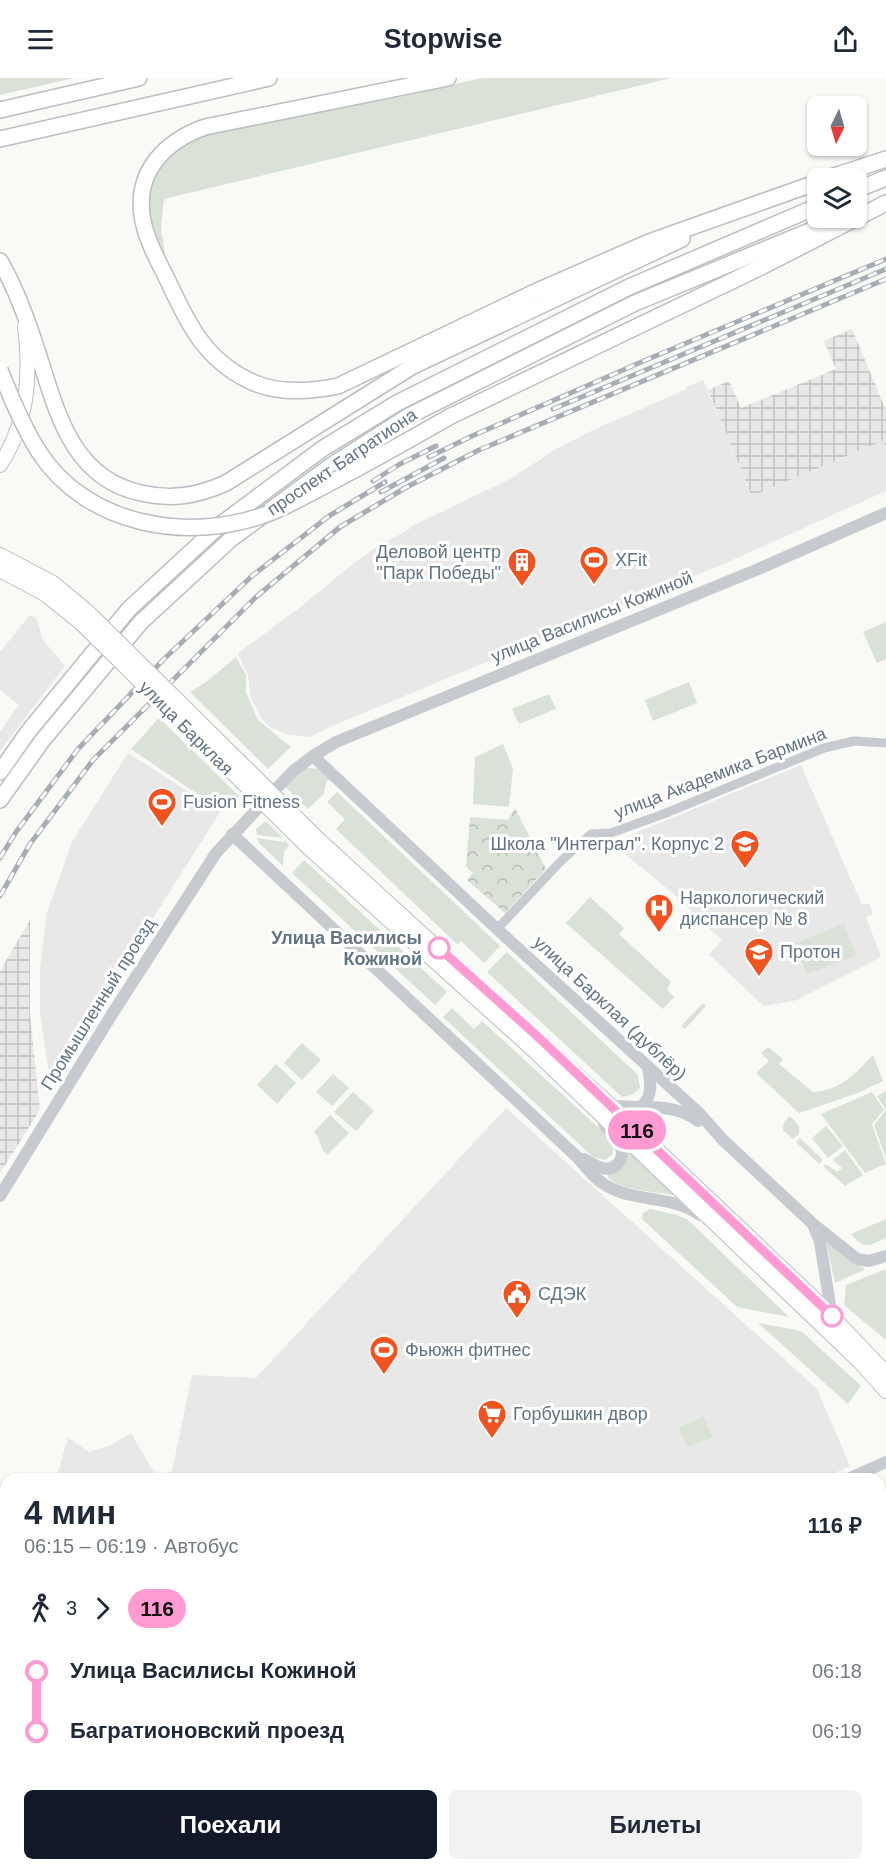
<!DOCTYPE html>
<html lang="ru">
<meta charset="utf-8">
<style>
body{margin:0;font-family:Arial,sans-serif;background:#f2f2f3;color:#1f2937;height:100vh;display:flex;flex-direction:column;font-size:22px;white-space:nowrap}
*{box-sizing:border-box;margin:0}
p{font-size:20px;color:#747a83}
.icon{flex:none;width:33px;height:33px;fill:none;stroke:currentColor;stroke-width:2;stroke-linecap:round;stroke-linejoin:round}
.map{position:relative;flex:1;overflow:hidden}
.side{position:absolute;left:0px;top:1395px;width:886px;height:398px;display:flex;flex-direction:column;background:#fff;border-radius:18px 18px 0 0;box-shadow:0 2px 4px #0004}
.side>*{flex:none}
.badge{padding:0 12px;border-radius:20px;font-size:21px;line-height:39px}
.needle{width:39px;rotate:185deg}
.controls{position:absolute;left:807px;top:18px;display:grid;gap:12px}
.controls a{display:grid;place-items:center;width:60px;height:60px;border-radius:9px;background:#fff;box-shadow:0 2px 4px #0004;font-size:30px}
.map>.badge{position:absolute;translate:-50% -50%;box-shadow:0 0 0 3px #fff}
.legs{display:flex;align-items:center;gap:9px;height:66px;padding:0 24px;font-size:20px}
.legs p{margin-inline-start:auto}
.head{display:flex;align-items:center;justify-content:space-between;height:102px;padding:0 24px}
h1{font-size:33px;font-weight:700;line-height:45px}
.cta{display:flex;gap:12px;margin-top:auto;padding:12px 24px}
.cta a{flex:1;height:69px;border-radius:9px;background:#111827;color:#fff;font-size:24px;font-weight:700;line-height:69px;text-align:center}
.cta a+a{background:#f2f2f3;color:#1f2937}
ul{padding:0 24px;list-style:none}
li{display:flex;align-items:center;gap:21px;height:60px;font-size:22px}
li i{display:grid;place-items:center;width:9px;height:100%;margin:0 8px;background:currentColor}
li i::after{content:'';width:15px;height:15px;margin:-8px;border:4px solid;border-radius:50%;background:#fff}
li p{margin-inline-start:auto}
li:first-child i{background:linear-gradient(#0000 50%,currentColor 0)}
li:last-child i{background:linear-gradient(currentColor 50%,#0000 0)}
header{display:flex;justify-content:space-between;align-items:center;height:78px;padding:0 24px;background:#fff;font-size:27px;font-weight:700}
.map>svg:first-child{display:block}
.built{fill:#e7e8e7}
.industrial{fill:url(#industrial-grid)}
.green{fill:#dae1d7}
.forest{fill:url(#forest-crowns)}
.lines{fill:none;stroke-linecap:round;stroke-linejoin:round}
.secondary-casing{stroke:#b9bec3;stroke-width:16}
.primary-casing{stroke:#babec2;stroke-width:18}
.minor{stroke:#c7cbcf;stroke-width:9}
.tertiary{stroke:#c7cbcf;stroke-width:12}
.secondary{stroke:#fff;stroke-width:14}
.primary{stroke:#fff;stroke-width:15}
.rail-casing{stroke:#a7adb4;stroke-width:5}
.rail{stroke:#fff;stroke-width:3;stroke-dasharray:9;stroke-linecap:butt}
.secondary-bridge-casing{stroke:#b9bec3;stroke-width:16;stroke-linecap:butt}
.primary-bridge-casing{stroke:#babec2;stroke-width:18;stroke-linecap:butt}
.secondary-bridge{stroke:#fff;stroke-width:14}
.primary-bridge{stroke:#fff;stroke-width:15}
.line-1-casing{stroke:#fff;stroke-width:14}
.line-1{stroke:#ff9ad2;stroke-width:9}
.stop-1-dot{fill:#fff;stroke:#ff9ad2;stroke-width:3}
.labels{text-anchor:middle;stroke-width:6;stroke-linejoin:round;paint-order:stroke}
.street-label{font-size:18px;fill:#627484;stroke:#fff}
.poi-label{font-size:18px;fill:#627484;stroke:#fff;text-anchor:start}
.stop-label{font-size:18px;font-weight:bold;fill:#627484;stroke:#fff;text-anchor:end}
</style>
<header><svg class="icon" aria-label="menu" viewBox="0 0 24 24"><path d="M4 6h16M4 12h16M4 18h16"/></svg>Stopwise<svg class="icon" aria-label="share" viewBox="0 0 24 24"><path d="M12 15V3M7 8l5-5 5 5M5 13v7h14v-7"/></svg></header>
<div class="map">
<svg width="886" height="1792" viewBox="0 0 886 1792">
<defs>
<pattern id="industrial-grid" width="8" height="8" patternUnits="userSpaceOnUse" patternTransform="scale(1.5)"><rect width="8" height="8" fill="#e7e8e7"/><path d="M0 4h8M4 0v8" fill="none" stroke="#bfc1c1"/></pattern>
<pattern id="forest-crowns" width="20" height="18" patternUnits="userSpaceOnUse" patternTransform="scale(1.5)"><rect width="20" height="18" fill="#dae1d7"/><path d="M2 6a3 3 0 1 1 6 0M12 15a3 3 0 1 1 6 0" fill="none" stroke="#b4bbb4"/></pattern>
</defs>
<rect width="100%" height="100%" fill="#f9f9f6"/>
<g class="built">
<path d="M703 302 752 418 884 363 886 369V413L728 484 332 648 310 659 288 657 270 649 262 641 251 620 248 597 238 575 303 527 355 484 375 470 408 452 412 448 512 400 553 373 589 354 687 311 686 309Z"/>
<path d="M30 537 37 541 43 562 65 588 0 673V653L19 627 0 612V574Z"/>
<path d="M128 675 220 734 50 1003 40 936V890L47 834 72 764Z"/>
<path d="M801 687 862 827 869 825 873 836 866 839 881 879 797 922 764 928 709 877 722 862 670 813 625 776 640 767 635 755Z"/>
<path d="M506 1030 817 1311 850 1388 822 1401H56L68 1360 89 1374 109 1368 131 1355 157 1400 172 1393 192 1297 256 1300Z"/>
<path d="M6 1487V1768L0 1770V1497Z"/>
</g>
<g class="industrial">
<path d="M852 251 886 332V369L883 363 752 418 708 312 729 303 741 330 836 291 824 263Z"/>
<path d="M30 842V937L40 1032 0 1095V893Z"/>
<path d="M261 1787 829 1786 831 1792H260Z"/>
</g>
<g class="green">
<path d="M0 0H74L0 17Z"/>
<path d="M481 0H671L164 121 161 149 166 184 150 152 146 123 154 92 178 66 196 58 414 16Z"/>
<path d="M886 544V581L877 585 863 554Z"/>
<path d="M236 579 246 597V615L258 642 291 669 268 691 190 614 206 604Z"/>
<path d="M689 604 697 625 653 643 645 622Z"/>
<path d="M549 616 556 631 519 646 512 631Z"/>
<path d="M159 640 239 718 221 732 131 671Z"/>
<path d="M503 666 513 691 509 729 473 726 475 679Z"/>
<path d="M303 689 324 692 332 699 326 704 324 716 308 731 284 708Z"/>
<path d="M337 714 500 868 484 885 461 863 458 867 336 751 345 741 327 724Z"/>
<path d="M266 743 283 760 257 757 256 751Z"/>
<path d="M257 760 284 764 285 762 289 767 284 774 283 788 259 765Z"/>
<path d="M304 782 447 914 435 927 292 795Z"/>
<path d="M590 819 624 850 619 856 671 904 667 912 674 919 663 931 566 845Z"/>
<path d="M844 846 856 877 807 896 795 865Z"/>
<path d="M507 874 638 997 640 1010 632 1017 622 1019 487 894Z"/>
<path d="M703 925 706 928 685 951 681 948Z"/>
<path d="M452 930 474 951 482 943 611 1061 614 1069 612 1077 605 1082 593 1079 443 939Z"/>
<path d="M302 965 321 982 302 1002 284 985Z"/>
<path d="M768 969 783 981 779 986 813 1014C840 1013 855 996 873 977L883 1003 858 1015 799 1035 756 995 769 983 761 975Z"/>
<path d="M276 986 296 1005 277 1026 257 1007Z"/>
<path d="M333 996 349 1010 332 1028 316 1014Z"/>
<path d="M886 1013V1080L874 1047 886 1032 877 1018Z"/>
<path d="M353 1014 374 1033 356 1053 334 1034Z"/>
<path d="M872 1014 884 1032 872 1046 886 1086 865 1095 821 1036Z"/>
<path d="M330 1037 349 1055 327 1077C320 1072 321 1061 314 1054Z"/>
<path d="M790 1038 799 1048V1056L793 1061 783 1052 784 1044Z"/>
<path d="M826 1048 843 1068 828 1080 812 1060Z"/>
<path d="M800 1060 823 1082 819 1086 796 1064Z"/>
<path d="M845 1072 863 1097 845 1108 823 1088 826 1086 837 1094 842 1090 833 1082Z"/>
<path d="M628 1073 674 1117C657 1114 614 1112 607 1097L615 1095Z"/>
<path d="M650 1131 677 1137 687 1141 789 1239 737 1229 642 1141 643 1135Z"/>
<path d="M886 1141V1160C868 1168 865 1172 851 1156Z"/>
<path d="M826 1163 847 1181 864 1190V1192L835 1205Z"/>
<path d="M886 1191V1262L844 1227 846 1207Z"/>
<path d="M758 1245 801 1253 861 1308 848 1326Z"/>
<path d="M704 1339 712 1359 687 1369 679 1349Z"/>
</g>
<g class="forest">
<path d="M515 730 546 791 505 835 467 802 473 795 466 789 470 739 508 742Z"/>
<path d="M883 1607 886 1614V1651L881 1653V1608Z"/>
</g>
<g class="lines">
<g class="secondary-casing">
<g id="secondary">
<path d="M0 387C28 344 31 298 25 248"/>
<path d="M0 477 53 505 89 535"/>
<path d="M0 492 45 516 81 545"/>
<path d="M319 762 611 1028 825 1231 886 1295"/>
<path d="M310 771 529 968 859 1283 886 1313"/>
</g>
</g>
<g class="primary-casing">
<g id="primary">
<path d="M448 0 205 49C166 63 136 92 142 137 145 161 159 184 169 205 188 246 205 281 248 302 275 316 309 314 338 308L537 213 649 164 818 104"/>
<path d="M0 32 139 0"/>
<path d="M0 61 269 0"/>
<path d="M828 100 886 81"/>
<path d="M856 112 886 100"/>
<path d="M0 183C16 210 27 241 37 272 56 330 70 400 141 415 172 422 197 418 226 405L413 288 682 161"/>
<path d="M451 338 761 189 886 125"/>
<path d="M0 694 28 654 129 531 220 447 322 371 397 325 629 209 818 128"/>
<path d="M0 722 42 663 141 544 231 461 332 387 407 339 635 225 841 140"/>
</g>
</g>
<g class="minor">
<path d="M497 851 561 783 591 756 611 755 666 735 824 670 854 663 886 665"/>
<path d="M119 1792V1786"/>
</g>
<g class="tertiary">
<path d="M313 678 497 851 699 1035 723 1062 813 1146 857 1181 869 1183 886 1178"/>
<path d="M232 756 577 1079C586 1089 595 1102 607 1108 637 1125 672 1117 700 1137"/>
<path d="M611 1028 641 1029C653 1018 651 1006 648 990"/>
<path d="M641 1029C662 1029 681 1030 698 1043"/>
<path d="M584 1081C595 1087 609 1098 619 1084 622 1080 623 1074 621 1070 618 1061 609 1053 604 1046"/>
<path d="M0 1118 114 933 216 775 293 693 313 678 336 664 756 492 886 435"/>
<path d="M813 1146 820 1164 832 1239"/>
<path d="M848 1401 886 1384"/>
<path d="M0 1782 6 1780"/>
</g>
<use href="#secondary" class="secondary"/>
<use href="#primary" class="primary"/>
<g class="rail-casing">
<g id="rail">
<path d="M553 331 886 191"/>
<path d="M429 379 472 358 646 282 886 181"/>
<path d="M373 403 400 386 436 368"/>
<path d="M381 414 444 380"/>
<path d="M0 780 16 754 78 671 164 581 252 498 329 438 385 404"/>
<path d="M0 818 30 766 93 682 256 519 340 449 405 410 479 372 886 201"/>
<path d="M874 1792 886 1786"/>
</g>
</g>
<use href="#rail" class="rail"/>
<g class="secondary-bridge-casing">
<g id="secondary-bridge">
<path d="M89 535 319 762"/>
<path d="M81 545 310 771"/>
</g>
</g>
<g class="primary-bridge-casing">
<path id="primary-bridge" d="M0 292C11 320 23 349 39 374 87 448 188 465 267 436 286 429 305 418 324 408 367 386 409 362 451 338"/>
</g>
<use href="#secondary-bridge" class="secondary-bridge"/>
<use href="#primary-bridge" class="primary-bridge"/>
</g>
<g class="lines">
<g class="line-1-casing">
<path id="line-1" d="M439 870 537 958 832 1238"/>
</g>
<use href="#line-1" class="line-1"/>
</g>
<defs>
<g id="stadium-pin" transform="scale(1.5)"><path d="M0 17L-7.5 6A9.5 9.5 0 1 1 7.5 6Z" fill="#f0531f" stroke="#fff"/><path d="M0-5a6.5 5 0 1 0 0 10a6.5 5 0 1 0 0-10ZM-3.5-1.8h7v3.6h-7Z" fill="#fff"/></g>
<g id="building-pin" transform="scale(1.5)"><path d="M0 17L-7.5 6A9.5 9.5 0 1 1 7.5 6Z" fill="#f0531f" stroke="#fff"/><path d="M-4-6H4V6H1V3H-1V6H-4ZM-2.5-4.3h1.7v1.8h-1.7ZM.8-4.3h1.7v1.8H.8ZM-2.5-1h1.7V.8h-1.7ZM.8-1h1.7V.8H.8Z" fill="#fff"/></g>
<g id="school-pin" transform="scale(1.5)"><path d="M0 17L-7.5 6A9.5 9.5 0 1 1 7.5 6Z" fill="#f0531f" stroke="#fff"/><path d="M0-5L7-2L0 1L-7-2ZM-4 1L0 2.5L4 1V4Q0 6-4 4Z" fill="#fff"/></g>
<g id="hospital-pin" transform="scale(1.5)"><path d="M0 17L-7.5 6A9.5 9.5 0 1 1 7.5 6Z" fill="#f0531f" stroke="#fff"/><path d="M-5-5h3v3.5h4V-5h3V5h-3V1.5h-4V5h-3Z" fill="#fff"/></g>
<g id="civic-pin" transform="scale(1.5)"><path d="M0 17L-7.5 6A9.5 9.5 0 1 1 7.5 6Z" fill="#f0531f" stroke="#fff"/><path d="M-.6-6.5H3V-4.5H.6V-3L4-1V1h2V6H-6V1h2V-1L-.6-3ZM-1.2 2.5V6h2.4V2.5Z" fill="#fff"/></g>
<g id="supermarket-pin" transform="scale(1.5)"><path d="M0 17L-7.5 6A9.5 9.5 0 1 1 7.5 6Z" fill="#f0531f" stroke="#fff"/><path d="M-6-5.5h2.5l.6 2H6L4.5 2H-2.5L-4.4-4H-6ZM-1.5 3.2a1.3 1.3 0 1 0 .1 0ZM3 3.2a1.3 1.3 0 1 0 .1 0Z" fill="#fff"/></g>
</defs>
<g fill-rule="evenodd">
<use href="#stadium-pin" x="594" y="482"/>
<use href="#building-pin" x="522" y="484"/>
<use href="#stadium-pin" x="162" y="724"/>
<use href="#school-pin" x="745" y="766"/>
<use href="#hospital-pin" x="659" y="830"/>
<use href="#school-pin" x="759" y="874"/>
<use href="#civic-pin" x="517" y="1216"/>
<use href="#stadium-pin" x="384" y="1272"/>
<use href="#supermarket-pin" x="492" y="1336"/>
</g>
<g class="stop-1-dot">
<circle cx="439" cy="870" r="10"/>
<circle cx="832" cy="1238" r="10"/>
</g>
<g class="labels">
<g class="street-label">
<text transform="translate(342 384) rotate(-34)" y="6">проспект Багратиона</text>
<text transform="translate(592 539) rotate(-22)" y="6">улица Василисы Кожиной</text>
<text transform="translate(186 650) rotate(45)" y="6">улица Барклая</text>
<text transform="translate(720 695) rotate(-21)" y="6">улица Академика Бармина</text>
<text transform="translate(98 926) rotate(-58)" y="6">Промышленный проезд</text>
<text transform="translate(610 930) rotate(43)" y="6">улица Барклая (дублёр)</text>
</g>
<g class="poi-label">
<text x="501" y="480" text-anchor="end">Деловой центр<tspan x="501" dy="21">"Парк Победы"</tspan></text>
<text x="615" y="488">XFit</text>
<text x="183" y="730">Fusion Fitness</text>
<text x="724" y="772" text-anchor="end">Школа "Интеграл". Корпус 2</text>
<text x="680" y="826">Наркологический<tspan x="680" dy="21">диспансер № 8</tspan></text>
<text x="780" y="880">Протон</text>
<text x="538" y="1222">СДЭК</text>
<text x="405" y="1278">Фьюжн фитнес</text>
<text x="513" y="1342">Горбушкин двор</text>
</g>
<g class="stop-label">
<text x="422" y="866">Улица Василисы<tspan x="422" dy="21">Кожиной</tspan></text>
</g>
</g>
</svg>
<div class="controls">
<a><svg class="needle" viewBox="-14 -14 28 28"><path d="M0-13l5 13h-10z" fill="#e53935"/><path d="M0 13l5-13h-10z" fill="#747a83"/></svg></a>
<a><svg class="icon" aria-label="layers" viewBox="0 0 24 24"><path d="M12 4l9 5-9 5-9-5zM3 14l9 5 9-5"/></svg></a>
</div>
<b class="badge" style="left:637px;top:1052px;background:#ff9ad2;color:#111">116</b>
<section class="side">
<div class="head"><div><h1>4 мин</h1><p>06:15 – 06:19 · Автобус</p></div><b>116 ₽</b></div>
<div class="legs"><svg class="icon" aria-label="walk" viewBox="0 0 24 24"><circle cx="13" cy="4" r="2"/><path d="M13 8l-2 6 4 7M11 14l-3 7M7 12l3-4h3l4 4"/></svg>3<svg class="icon" aria-label="forward" viewBox="0 0 24 24"><path d="M9 5l7 7-7 7"/></svg><b class="badge" style="background:#ff9ad2;color:#111">116</b></div>
<ul>
<li><i style="color:#ff9ad2"></i><b>Улица Василисы Кожиной</b><p>06:18</p></li>
<li><i style="color:#ff9ad2"></i><b>Багратионовский проезд</b><p>06:19</p></li>
</ul>
<div class="cta"><a>Поехали</a><a>Билеты</a></div>
</section>
</div>
